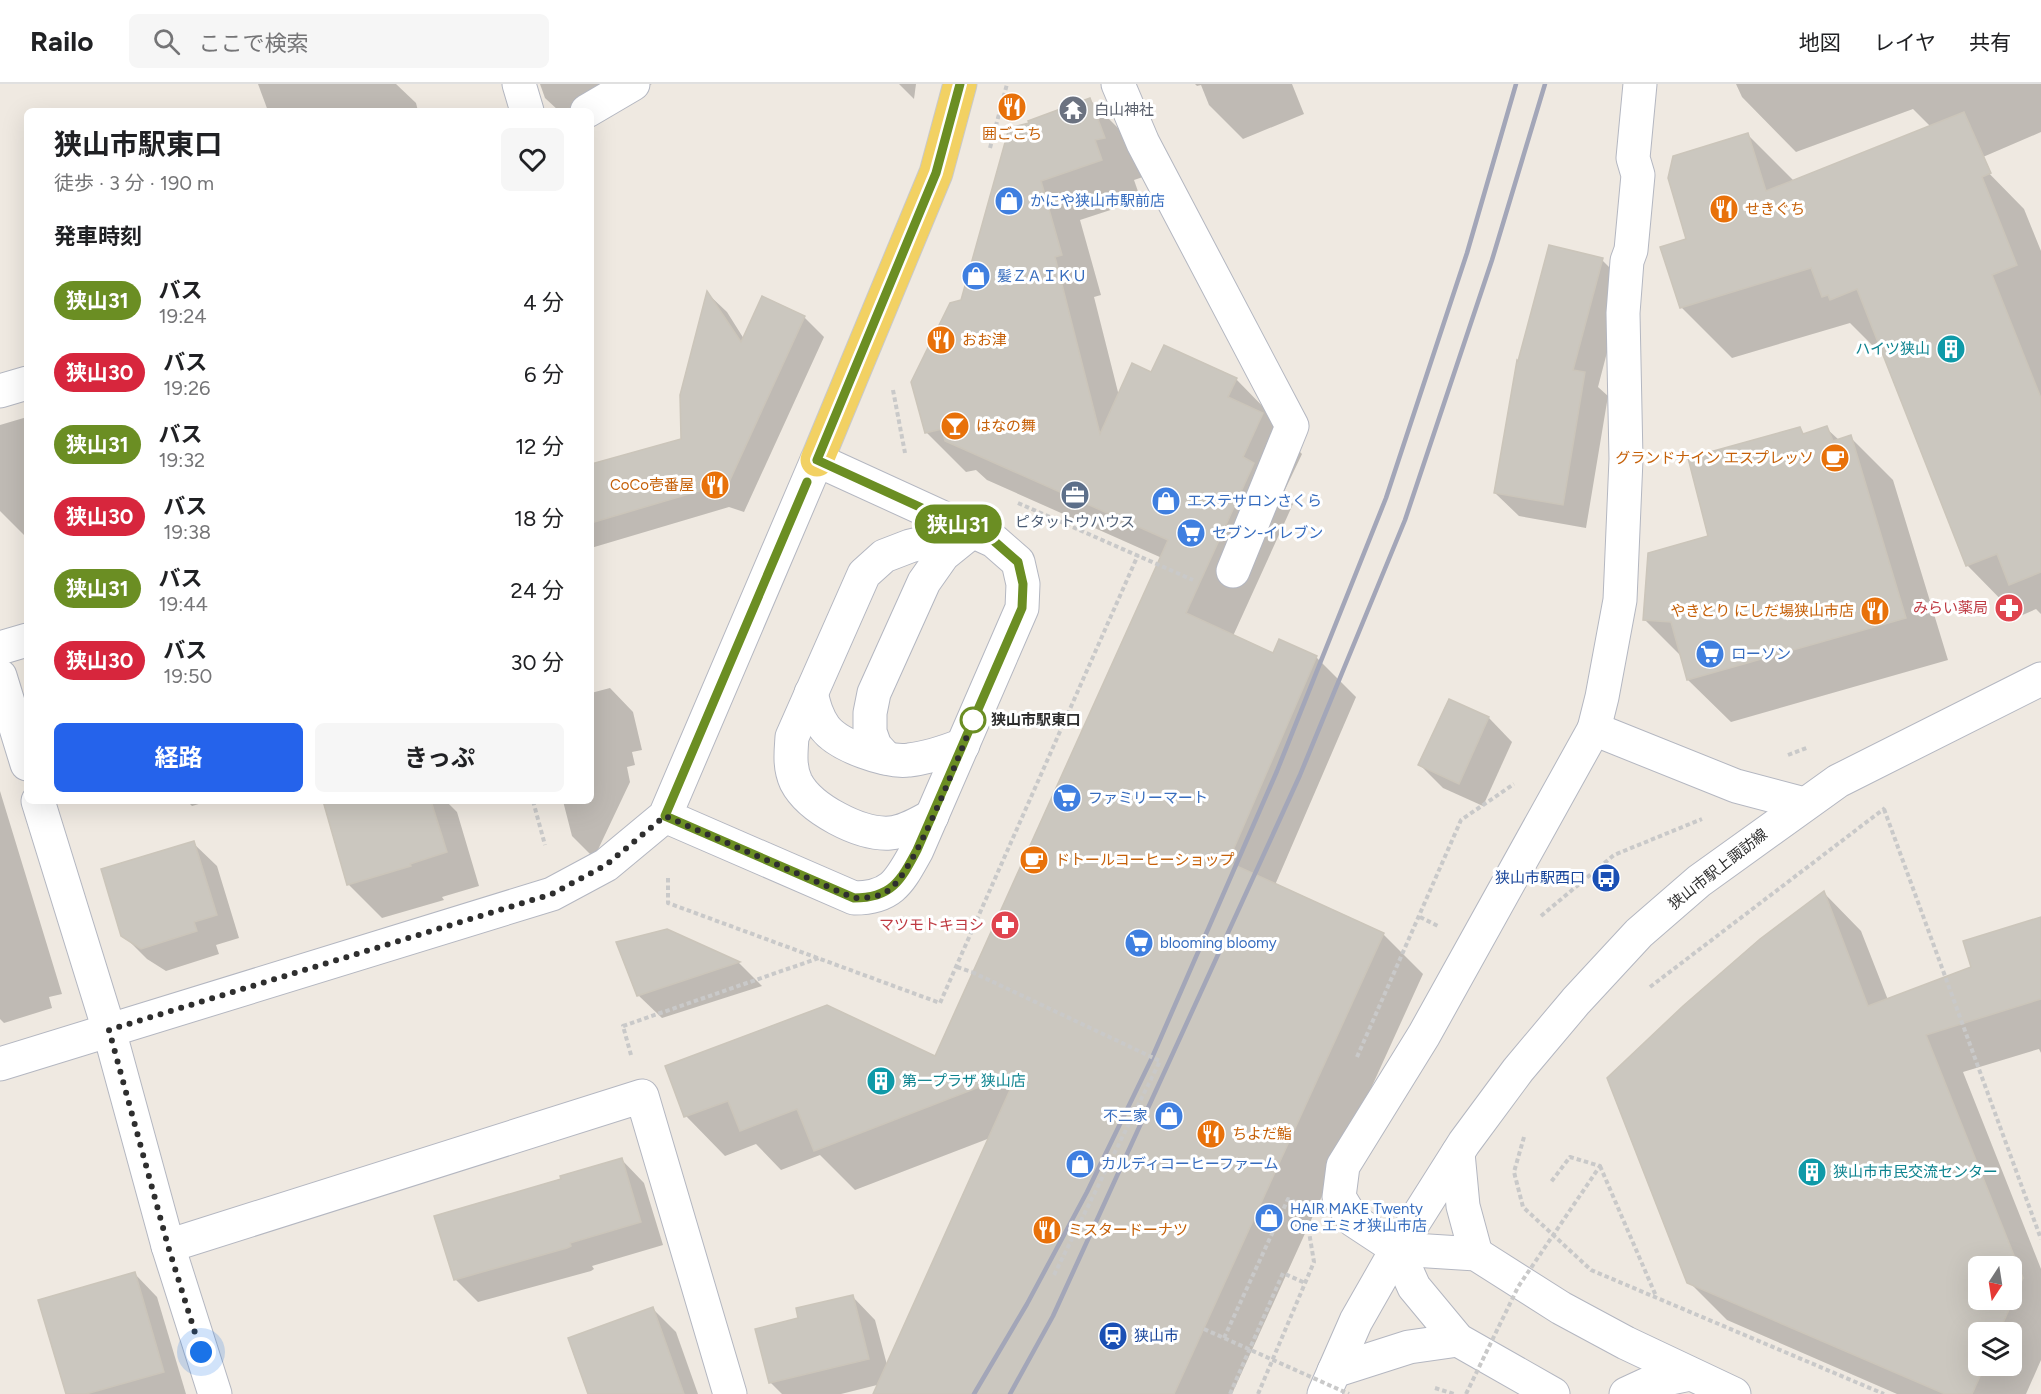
<!DOCTYPE html>
<html lang="ja">
<meta charset="utf-8">
<style>
body{margin:0;font-family:Figtree,"Noto Sans JP",sans-serif;background:#f6f6f6;color:#202124;height:100vh;display:flex;flex-direction:column;font-size:22px;white-space:nowrap}
*{box-sizing:border-box;margin:0}
p{font-size:20px;color:#757577}
.icon{flex:none;width:33px;height:33px;fill:none;stroke:currentColor;stroke-width:2;stroke-linecap:round;stroke-linejoin:round}
.map{position:relative;flex:1;overflow:hidden}
.drawer{position:absolute;left:24px;top:24px;width:570px;height:696px;display:flex;flex-direction:column;background:#fff;border-radius:9px;box-shadow:0 6px 24px #0002}
.drawer>*{flex:none}
.badge{padding:0 12px;border-radius:20px;font-size:21px;line-height:39px}
.needle{width:39px;rotate:192deg}
.tools{position:absolute;left:1968px;top:1172px;display:grid;gap:12px}
.tools a{display:grid;place-items:center;width:54px;height:54px;border-radius:9px;background:#fff;box-shadow:0 6px 24px #0002;font-size:30px}
.you{position:absolute;width:30px;height:30px;margin:-15px;border:4px solid #fff;border-radius:50%;background:#1a73e8;box-shadow:0 0 0 9px #1a73e833}
.map>.badge{position:absolute;translate:-50% -50%;box-shadow:0 0 0 3px #fff}
h2{padding:0 30px;font-size:22px;line-height:54px}
.round{display:grid;place-items:center;flex:none;width:63px;height:63px;border-radius:9px;background:#f6f6f6}
.overview{display:flex;align-items:center;justify-content:space-between;height:102px;padding:0 30px}
h1{font-size:28px;font-weight:700;line-height:45px}
.action{display:flex;gap:12px;margin-top:auto;padding:12px 30px}
.action a{flex:1;height:69px;border-radius:9px;background:#2563eb;color:#fff;font-size:24px;font-weight:700;line-height:69px;text-align:center}
.action a+a{background:#f6f6f6;color:#202124}
ul{padding:0;list-style:none}
li{display:flex;align-items:center;gap:18px;height:72px;padding:0 30px}
li div{flex:1}
li b{display:block;font-size:22px}
li em{font-style:normal}
li .badge{min-width:66px;font-weight:700;text-align:center}
header{display:flex;align-items:center;gap:36px;box-sizing:border-box;height:84px;padding:0 30px;background:#fff;border-bottom:2px solid #e0e0e0}
header strong{font-size:28px}
nav{display:flex;gap:33px;margin-inline-start:auto;font-size:21px}
.search{width:420px;height:54px;background:#f6f6f6;display:flex;align-items:center;gap:15px;box-sizing:border-box;padding:0 21px;border-radius:9px;color:#757577;font-size:22px}
.map>svg:first-child{display:block}
.shadow{fill:#0003;fill-rule:evenodd}
.building{fill:#cbc7bf;stroke:#cbc5ba;stroke-width:1.5;fill-rule:evenodd}
.lines{fill:none;stroke-linecap:round;stroke-linejoin:round}
.minor-casing{stroke:#b4b7c1;stroke-width:35}
.major-casing{stroke:#c9c9c9;stroke-width:35}
.path{stroke:#c9c9c9;stroke-width:4;stroke-dasharray:4.5 3;stroke-linecap:butt}
.minor{stroke:#fff;stroke-width:33}
.major{stroke:#f2d163;stroke-width:33}
.rail{stroke:#a3a6b8;stroke-width:4.5}
.path-bridge{stroke:#c9c9c9;stroke-width:4;stroke-dasharray:4.5 3;stroke-linecap:butt}
.line-casing{stroke:#fff;stroke-width:14}
.line{stroke:#6b8e23;stroke-width:9}
.walk{stroke:#2e2e2e;stroke-width:6;stroke-dasharray:0 10.8}
.stop-dot{fill:#fff;stroke:#6b8e23;stroke-width:3}
.labels{text-anchor:middle;stroke-width:6;stroke-linejoin:round;paint-order:stroke}
.worship-label{font-size:15px;fill:#5b616d;stroke:#fff;text-anchor:start}
.food-label{font-size:15px;fill:#c56008;stroke:#fff;text-anchor:start}
.shop-label{font-size:15px;fill:#366cbe;stroke:#fff;text-anchor:start}
.culture-label{font-size:15px;fill:#0d838f;stroke:#fff;text-anchor:start}
.service-label{font-size:15px;fill:#4e5e75;stroke:#fff}
.health-label{font-size:15px;fill:#be3a42;stroke:#fff;text-anchor:end}
.stop-label{font-size:15px;font-weight:bold;fill:#2e2e2e;stroke:#fff;text-anchor:start}
.street-label{font-size:15px;fill:#2e2e2e;stroke:#fff}
.transit-label{font-size:15px;fill:#164399;stroke:#fff;text-anchor:end}
</style>
<header>
<strong>Railo</strong>
<div class="search"><svg class="icon" aria-label="search" viewBox="0 0 24 24"><circle cx="10" cy="10" r="6"/><path d="M15 15l6 6"/></svg>ここで検索</div>
<nav><a>地図</a><a>レイヤ</a><a>共有</a></nav>
</header>
<div class="map">
<svg width="2041" height="1310" viewBox="0 0 2041 1310">
<rect width="100%" height="100%" fill="#efe9e1"/>
<g class="shadow">
<path d="M258 0H396L416 19 418 27H268Z"/>
<path d="M540 0H652L591 27H559L545 14Z"/>
<path d="M899 0H916L914 15Z"/>
<path d="M1195 0H1292L1304 30 1243 55 1209 21 1201 1 1197 2Z"/>
<path d="M1736 0H2041V48L1976 76 2024 125 2041 167V530L2036 525 2018 533 1967 481 1882 266 1878 262 1874 263 1850 239 1732 274 1681 223 1688 156 1748 51 1794 97 1965 77 1913 25 1796 68 1742 13Z"/>
<path d="M1090 16 1129 55 1143 93 1134 96 1141 116 1080 136 1101 211 1094 213 1119 312 1152 289 1236 295 1275 335 1273 341 1302 370 1283 410 1293 420 1233 552 1274 571 1316 573 1356 613 1275 801 1383 850 1423 890 1232 1310H879L885 1299 841 1310H782L770 1298 799 1235 852 1212 875 1236 890 1292 990 1054 855 1106 820 1071 781 1086 756 1060 725 1072 686 1032 667 983 936 974 1162 474 987 396 976 386 966 388 926 348 962 218 1031 40Z"/>
<path d="M1602 176 1625 199 1598 303 1608 312 1586 444 1519 432 1495 409Z"/>
<path d="M708 210 727 228 744 255 804 233 824 253 744 428 729 423 591 464V381L683 357Z"/>
<path d="M27 333V454L0 427V341Z"/>
<path d="M1826 344 1839 356 1850 353 1893 396 1948 576 1731 638 1688 596 1682 573 1644 535 1800 345 1805 351Z"/>
<path d="M610 604 633 628 642 666 632 668 635 681 627 683 630 698 594 774 572 752 563 717H591V609Z"/>
<path d="M1450 617 1489 634 1512 658 1483 722 1443 704 1420 681Z"/>
<path d="M0 707 62 910 49 913 52 924 4 939 0 935Z"/>
<path d="M187 717H209L192 722Z"/>
<path d="M324 717H446L457 728 479 802 442 813 444 816 382 834 348 800Z"/>
<path d="M193 759 217 782 239 854 216 861 219 870 166 887 147 875 123 851Z"/>
<path d="M1824 809 1861 847 1888 916 1973 884 2041 836V969L2039 965 1963 988 2041 1185V1276L2026 1310H1897L1727 1236 1689 1198ZM1978 1182H2012V1215H1978ZM1978 1248H2012V1281H1978Z"/>
<path d="M667 847 739 879 762 902 662 934 638 911Z"/>
<path d="M621 1075 644 1099 663 1161 592 1182 594 1185 591 1187 478 1218 455 1195Z"/>
<path d="M134 1189 157 1213 186 1310H68Z"/>
<path d="M653 1225 676 1248 698 1310H590Z"/>
</g>
<g class="building">
<path d="M1090 14 1105 54 1095 56 1102 76 1041 97 1062 171 1055 173 1100 350 1132 279 1151 288 1164 261 1237 294 1228 313 1263 329 1243 373 1254 379 1186 529 1273 569 1279 555 1317 572 1228 778 1384 849 1174 1310H873L1018 988 814 1067 797 1025 740 1047 728 1017 684 1033 665 982 827 921 935 972 1168 456 945 357 942 345 925 349 911 298 950 219 961 216 1009 44 1029 39 1028 37Z"/>
<path d="M1964 28 1991 89 1982 93 2017 181 1992 191 2041 314V488L2009 501 1997 470 1966 482 1857 205 1830 216 1828 211 1822 213 1811 184 1680 224 1660 163 1686 155 1668 94 1673 72 1748 49 1766 107Z"/>
<path d="M1549 161 1603 174 1573 286 1585 288 1563 421 1494 409 1517 276 1518 277Z"/>
<path d="M707 207 741 258 762 212 805 232 724 409 709 404 591 439V380L681 355 680 311Z"/>
<path d="M1827 342 1833 357 1851 351 1906 534 1687 596 1671 538 1643 536 1648 469 1708 452 1688 374 1800 343 1803 350Z"/>
<path d="M1449 615 1489 633 1459 700 1418 681Z"/>
<path d="M323 717H431L447 768 410 780 411 782 347 801Z"/>
<path d="M194 757 217 831 194 838 197 847 141 865 121 852 101 785Z"/>
<path d="M1824 807 1868 922 1971 883 1963 857 2041 833V915L1926 951 2023 1194 1999 1248H1978V1281H1985L1972 1310H1945L1687 1199 1607 994 1683 922 1760 855ZM1978 1182H2012V1215H1978Z"/>
<path d="M667 845 740 878 637 912 616 858Z"/>
<path d="M622 1074 641 1138 570 1159 571 1162 567 1164 454 1196 434 1132 561 1095 560 1092Z"/>
<path d="M135 1188 164 1288 86 1310H66L38 1216Z"/>
<path d="M853 1211 869 1275 769 1299 755 1245 798 1234 796 1224Z"/>
<path d="M653 1223 684 1310H588L568 1254Z"/>
</g>
<g class="lines">
<g class="minor-casing">
<g id="minor">
<path d="M519 0 527 27"/>
<path d="M1118 0 1143 59 1292 342 1233 487"/>
<path d="M587 27 633 0"/>
<path d="M0 307 27 299"/>
<path d="M0 564 27 556"/>
<path d="M0 592 27 680"/>
<path d="M811 609C814 621 817 633 825 644 839 662 887 679 909 676 928 674 945 668 963 661"/>
<path d="M1594 645 1602 613 1620 516 1626 375 1623 229 1627 177 1631 166 1638 91 1633 74 1640 0"/>
<path d="M886 674 875 662 870 648V629L874 609 924 498 943 471 969 450"/>
<path d="M38 717 109 946 168 1162 215 1310"/>
<path d="M932 732C919 739 905 748 890 749 860 751 810 725 796 698 789 683 791 668 792 653L864 490 884 472 910 462 973 447"/>
<path d="M0 980 552 810 606 781 665 732 817 376 994 457 1018 478 1023 500 1022 524 917 766C900 796 893 814 854 814L665 732"/>
<path d="M1458 1069 1463 1122 1476 1170"/>
<path d="M168 1162 642 1012 730 1310"/>
<path d="M1397 1165 1414 1203 1458 1256 1553 1310"/>
<path d="M1334 1287 1409 1263 1458 1256"/>
<path d="M1324 1310 1356 1237 1397 1165 1464 1059 1518 986 1576 917 1639 849 1699 797 1838 697 2041 595"/>
<path d="M1626 1310 1652 1298 1690 1290"/>
<path d="M1734 1310 1626 1259 1561 1224 1476 1170 1397 1165 1353 1136 1339 1113 1343 1082 1424 951 1594 645 1736 702 1804 720"/>
</g>
</g>
<g class="major-casing">
<path id="major" d="M817 376 936 89 960 0"/>
</g>
<g class="path">
<path d="M990 64 1007 0"/>
<path d="M893 306 905 369"/>
<path d="M1018 419 1193 496"/>
<path d="M1788 671 1809 663"/>
<path d="M533 717 545 761"/>
<path d="M1884 725 2041 1155"/>
<path d="M668 794V819L940 919 1138 471"/>
<path d="M1541 832 1614 771 1702 735"/>
<path d="M1420 833 1438 842"/>
<path d="M957 883 972 888"/>
<path d="M1650 903 1885 724"/>
<path d="M631 971 623 942 819 874"/>
<path d="M1357 973 1461 736 1514 700"/>
<path d="M1524 1053 1514 1088 1523 1123 1591 1186 1884 1310"/>
<path d="M1600 1082 1656 1212"/>
<path d="M1054 1191 1160 977"/>
<path d="M1224 1254 1288 1115 1298 1119"/>
<path d="M1435 1304 1454 1310"/>
<path d="M1230 1310 1283 1189 1305 1199"/>
<path d="M1258 1310 1314 1178 1309 1148"/>
</g>
<use href="#minor" class="minor"/>
<use href="#major" class="major"/>
<g class="rail">
<path d="M974 1310 1027 1220 1087 1108 1151 976 1277 687 1386 414 1467 169 1516 0"/>
<path d="M1010 1310 1053 1232 1300 691 1405 436 1492 176 1545 0"/>
</g>
<g class="path-bridge">
<path d="M972 888 1160 977"/>
<path d="M1204 1245 1349 1310"/>
<path d="M1466 1310 1518 1203 1600 1082 1570 1073 1551 1098"/>
</g>
</g>
<g class="lines">
<g class="line-casing">
<path id="line" d="M807 398 665 732 854 814C892 814 901 796 917 766L1022 524 1023 500 1018 478 994 457 817 376 936 89 960 0"/>
</g>
<use href="#line" class="line"/>
<path class="walk" d="M201 1268 168 1162 109 946 552 810 606 781 665 732 854 814C865 814 876 814 886 808 914 793 960 667 975 633L973 636"/>
</g>
<defs>
<g id="restaurant-disc" transform="scale(1.5)"><circle r="9.5" fill="#e8710a" stroke="#fff"/><path d="M-5-6h1v4h1v-4h1v4h1v-4h1v5L-1.5 .5V6h-2V.5L-5-1ZM5-6V6H3V1.5H1.5Q1.5-4 5-6Z" fill="#fff"/></g>
<g id="temple-disc" transform="scale(1.5)"><circle r="9.5" fill="#6b7280" stroke="#fff"/><path d="M0-6L5-2H3V0L6.5 2.5H4V6H1.5V3h-3V6H-4V2.5H-6.5L-3 0V-2H-5Z" fill="#fff"/></g>
<g id="shop-disc" transform="scale(1.5)"><circle r="9.5" fill="#3f7fe0" stroke="#fff"/><path d="M-5-2.5h2.3a2.7 3.5 0 0 1 5.4 0H5L5.5 6h-11ZM-1.5-2.5h3a1.5 2.3 0 0 0-3 0Z" fill="#fff"/></g>
<g id="building-disc" transform="scale(1.5)"><circle r="9.5" fill="#0f9aa8" stroke="#fff"/><path d="M-4-6H4V6H1V3H-1V6H-4ZM-2.5-4.3h1.7v1.8h-1.7ZM.8-4.3h1.7v1.8H.8ZM-2.5-1h1.7V.8h-1.7ZM.8-1h1.7V.8H.8Z" fill="#fff"/></g>
<g id="bar-disc" transform="scale(1.5)"><circle r="9.5" fill="#e8710a" stroke="#fff"/><path d="M-6-5H6L.8 .8V4.5H3.5V6h-7V4.5H-.8V.8Z" fill="#fff"/></g>
<g id="cafe-disc" transform="scale(1.5)"><circle r="9.5" fill="#e8710a" stroke="#fff"/><path d="M-5.5-4.5H6V0H3Q3 3.5 0 3.5H-2.5Q-5.5 3.5-5.5 0ZM3-3.2v2h1.7v-2ZM-6 4.5H4V6H-6Z" fill="#fff"/></g>
<g id="office-disc" transform="scale(1.5)"><circle r="9.5" fill="#5c6f8a" stroke="#fff"/><path d="M-6-3h4V-5.5h4V-3h4V5H-6ZM-1-4.5V-3h2v-1.5ZM-6 0V1H6V0Z" fill="#fff"/></g>
<g id="supermarket-disc" transform="scale(1.5)"><circle r="9.5" fill="#3f7fe0" stroke="#fff"/><path d="M-6-5.5h2.5l.6 2H6L4.5 2H-2.5L-4.4-4H-6ZM-1.5 3.2a1.3 1.3 0 1 0 .1 0ZM3 3.2a1.3 1.3 0 1 0 .1 0Z" fill="#fff"/></g>
<g id="pharmacy-disc" transform="scale(1.5)"><circle r="9.5" fill="#e0444e" stroke="#fff"/><path d="M-2-6h4v4h4v4h-4v4h-4v-4h-4v-4h4Z" fill="#fff"/></g>
<g id="bus-disc" transform="scale(1.5)"><circle r="9.5" fill="#1a4fb4" stroke="#fff"/><path d="M-5-6H5V4H4V6H2V4H-2V6H-4V4H-5ZM-3.5-4V0h7V-4ZM-3.5 1.2v1.5H-2V1.2ZM2 1.2v1.5H3.5V1.2Z" fill="#fff"/></g>
<g id="station-disc" transform="scale(1.5)"><circle r="9.5" fill="#1a4fb4" stroke="#fff"/><path d="M-3-6H3Q5-6 5-4V2Q5 4 3 4L4.5 6H3L1.5 4h-3L-3 6H-4.5L-3 4Q-5 4-5 2V-4Q-5-6-3-6ZM-3.5-4v3h7v-3ZM-3.5 1v1.5H-2V1ZM2 1v1.5H3.5V1Z" fill="#fff"/></g>
</defs>
<g fill-rule="evenodd">
<use href="#restaurant-disc" x="1012" y="23"/>
<use href="#temple-disc" x="1073" y="26"/>
<use href="#shop-disc" x="1009" y="117"/>
<use href="#restaurant-disc" x="1724" y="125"/>
<use href="#shop-disc" x="976" y="192"/>
<use href="#restaurant-disc" x="941" y="256"/>
<use href="#building-disc" x="1951" y="265"/>
<use href="#bar-disc" x="955" y="342"/>
<use href="#cafe-disc" x="1835" y="374"/>
<use href="#restaurant-disc" x="715" y="401"/>
<use href="#office-disc" x="1075" y="411"/>
<use href="#shop-disc" x="1166" y="417"/>
<use href="#supermarket-disc" x="1191" y="449"/>
<use href="#pharmacy-disc" x="2009" y="524"/>
<use href="#restaurant-disc" x="1875" y="527"/>
<use href="#supermarket-disc" x="1710" y="570"/>
<use href="#supermarket-disc" x="1067" y="714"/>
<use href="#cafe-disc" x="1034" y="776"/>
<use href="#bus-disc" x="1606" y="794"/>
<use href="#pharmacy-disc" x="1005" y="841"/>
<use href="#supermarket-disc" x="1139" y="859"/>
<use href="#building-disc" x="881" y="997"/>
<use href="#shop-disc" x="1169" y="1032"/>
<use href="#restaurant-disc" x="1211" y="1050"/>
<use href="#shop-disc" x="1080" y="1080"/>
<use href="#building-disc" x="1812" y="1088"/>
<use href="#shop-disc" x="1269" y="1134"/>
<use href="#restaurant-disc" x="1047" y="1146"/>
<use href="#station-disc" x="1113" y="1252"/>
</g>
<circle class="stop-dot" cx="973" cy="636" r="12"/>
<g class="labels">
<g class="worship-label">
<text x="1094" y="31">白山神社</text>
</g>
<g class="food-label">
<text x="1012" y="55" text-anchor="middle">囲ごこち</text>
<text x="1745" y="130">せきぐち</text>
<text x="962" y="261">おお津</text>
<text x="976" y="347">はなの舞</text>
<text x="1814" y="379" text-anchor="end">グランドナイン エスプレッソ</text>
<text x="694" y="406" text-anchor="end">CoCo壱番屋</text>
<text x="1854" y="532" text-anchor="end">やきとり にしだ場狭山市店</text>
<text x="1055" y="781">ドトールコーヒーショップ</text>
<text x="1232" y="1055">ちよだ鮨</text>
<text x="1068" y="1151">ミスタードーナツ</text>
</g>
<g class="shop-label">
<text x="1030" y="122">かにや狭山市駅前店</text>
<text x="997" y="197">髪ＺＡＩＫＵ</text>
<text x="1187" y="422">エステサロンさくら</text>
<text x="1212" y="454">セブン-イレブン</text>
<text x="1731" y="575">ローソン</text>
<text x="1088" y="719">ファミリーマート</text>
<text x="1160" y="864">blooming bloomy</text>
<text x="1148" y="1037" text-anchor="end">不二家</text>
<text x="1101" y="1085">カルディコーヒーファーム</text>
<text x="1290" y="1130">HAIR MAKE Twenty<tspan x="1290" dy="17">One エミオ狭山市店</tspan></text>
</g>
<g class="culture-label">
<text x="1930" y="270" text-anchor="end">ハイツ狭山</text>
<text x="902" y="1002">第一プラザ 狭山店</text>
<text x="1833" y="1093">狭山市市民交流センター</text>
</g>
<g class="service-label">
<text x="1075" y="443">ピタットウハウス</text>
</g>
<g class="health-label">
<text x="1988" y="529">みらい薬局</text>
<text x="984" y="846">マツモトキヨシ</text>
</g>
<g class="stop-label">
<text x="991" y="641">狭山市駅東口</text>
</g>
<g class="street-label">
<text transform="translate(1718 785) rotate(-38)" y="5">狭山市駅上諏訪線</text>
</g>
<g class="transit-label">
<text x="1585" y="799">狭山市駅西口</text>
<text x="1134" y="1257" text-anchor="start">狭山市</text>
</g>
</g>
</svg>
<div class="tools">
<a><svg class="needle" viewBox="-14 -14 28 28"><path d="M0-13l5 13h-10z" fill="#e53935"/><path d="M0 13l5-13h-10z" fill="#757577"/></svg></a>
<a><svg class="icon" aria-label="layers" viewBox="0 0 24 24"><path d="M12 4l9 5-9 5-9-5zM3 14l9 5 9-5"/></svg></a>
</div>
<div class="you" style="left:201px;top:1268px"></div>
<b class="badge" style="left:958px;top:440px;background:#6b8e23;color:#fff">狭山31</b>
<section class="drawer">
<div class="overview"><div><h1>狭山市駅東口</h1><p>徒歩 · 3 分 · 190 m</p></div><a class="round"><svg class="icon" aria-label="heart" viewBox="0 0 24 24"><path d="M12 20l-8-8c-3-5 5-10 8-4 3-6 11-1 8 4z"/></svg></a></div>
<h2>発車時刻</h2>
<ul>
<li><span class="badge" style="background:#6b8e23;color:#fff">狭山31</span><div><b>バス</b><p>19:24</p></div><em>4 分</em></li>
<li><span class="badge" style="background:#d7263d;color:#fff">狭山30</span><div><b>バス</b><p>19:26</p></div><em>6 分</em></li>
<li><span class="badge" style="background:#6b8e23;color:#fff">狭山31</span><div><b>バス</b><p>19:32</p></div><em>12 分</em></li>
<li><span class="badge" style="background:#d7263d;color:#fff">狭山30</span><div><b>バス</b><p>19:38</p></div><em>18 分</em></li>
<li><span class="badge" style="background:#6b8e23;color:#fff">狭山31</span><div><b>バス</b><p>19:44</p></div><em>24 分</em></li>
<li><span class="badge" style="background:#d7263d;color:#fff">狭山30</span><div><b>バス</b><p>19:50</p></div><em>30 分</em></li>
</ul>
<div class="action"><a>経路</a><a>きっぷ</a></div>
</section>
</div>
